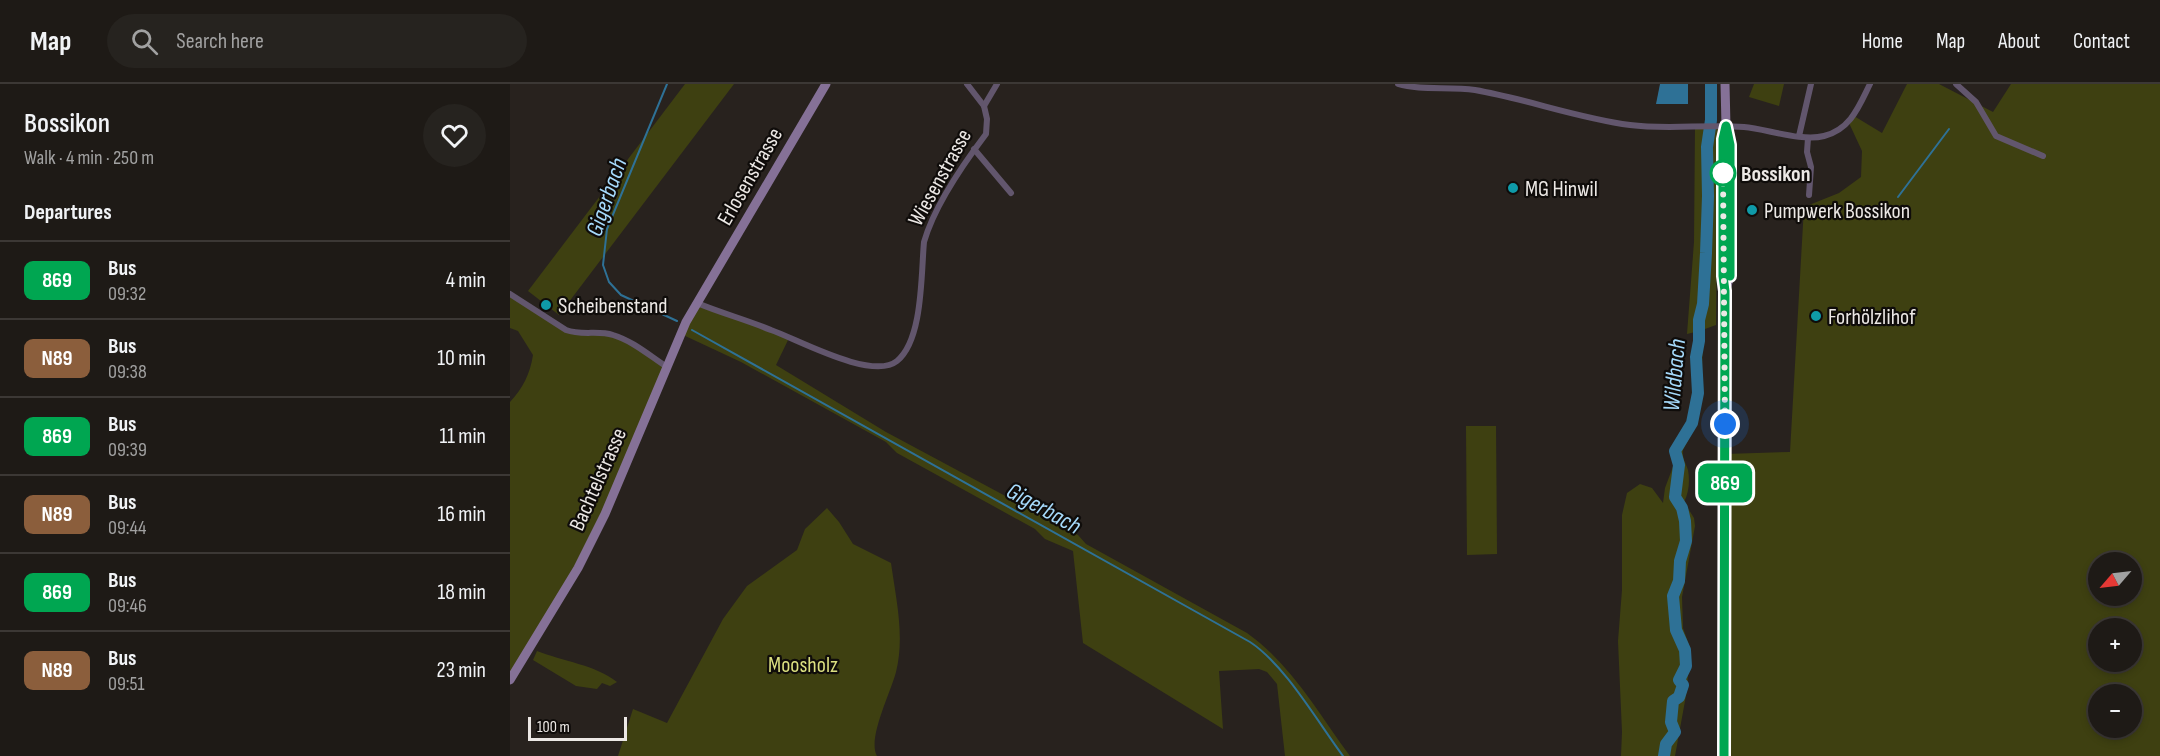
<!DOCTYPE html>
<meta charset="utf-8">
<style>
body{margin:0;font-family:"Sofia Sans Condensed",sans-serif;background:#26231f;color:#f1f3f6;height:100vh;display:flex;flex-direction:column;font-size:22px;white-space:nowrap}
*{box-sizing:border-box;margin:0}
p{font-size:20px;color:#a1a1a1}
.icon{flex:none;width:33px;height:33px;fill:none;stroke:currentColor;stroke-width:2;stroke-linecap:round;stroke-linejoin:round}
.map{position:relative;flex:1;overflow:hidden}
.sheet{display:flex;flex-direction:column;background:#1e1a16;width:510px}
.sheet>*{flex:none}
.badge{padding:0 12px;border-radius:9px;font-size:21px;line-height:39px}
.needle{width:39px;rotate:242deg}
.controls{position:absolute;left:1578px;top:468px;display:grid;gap:12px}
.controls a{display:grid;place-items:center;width:54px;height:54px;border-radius:50%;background:#1e1a16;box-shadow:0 3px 9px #0003,0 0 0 2px #3c3835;font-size:30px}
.scale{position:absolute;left:18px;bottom:15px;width:99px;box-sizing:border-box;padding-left:6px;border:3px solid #ece8e5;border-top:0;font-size:16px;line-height:21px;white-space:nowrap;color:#ece8e5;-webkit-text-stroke:4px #0f0c0a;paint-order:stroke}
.you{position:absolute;width:30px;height:30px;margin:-15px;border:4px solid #fff;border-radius:50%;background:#1a73e8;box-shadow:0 0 0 9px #1a73e833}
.map>.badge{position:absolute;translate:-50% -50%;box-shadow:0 0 0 3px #fff}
h2{padding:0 24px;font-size:22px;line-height:54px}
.round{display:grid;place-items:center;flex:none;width:63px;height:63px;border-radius:32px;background:#26231f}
.headline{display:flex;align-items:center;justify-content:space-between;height:102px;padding:0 24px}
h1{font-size:28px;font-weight:600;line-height:45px}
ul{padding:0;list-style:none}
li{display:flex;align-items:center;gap:18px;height:78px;padding:0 24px;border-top:2px solid #3c3835}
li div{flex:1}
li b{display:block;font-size:22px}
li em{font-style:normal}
li .badge{min-width:66px;font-weight:700;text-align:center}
header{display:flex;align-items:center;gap:36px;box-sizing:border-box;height:84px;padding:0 30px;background:#1e1a16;border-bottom:2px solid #3c3835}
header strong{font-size:28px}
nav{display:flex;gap:33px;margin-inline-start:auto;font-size:21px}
.search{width:420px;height:54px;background:#26231f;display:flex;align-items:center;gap:15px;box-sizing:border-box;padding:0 21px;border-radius:33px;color:#a1a1a1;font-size:22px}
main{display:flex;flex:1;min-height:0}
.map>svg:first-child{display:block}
.green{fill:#3e4011;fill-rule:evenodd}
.water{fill:#2e7196}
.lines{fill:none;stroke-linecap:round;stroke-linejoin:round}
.stream{stroke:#2e7196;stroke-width:2}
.river{stroke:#2e7196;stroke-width:12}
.street{stroke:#62566d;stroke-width:6}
.secondary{stroke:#857197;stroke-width:9}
.line-casing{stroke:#fff;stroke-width:14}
.line{stroke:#00a651;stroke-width:9}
.walk{stroke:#ece8e5;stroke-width:6;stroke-dasharray:0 10.8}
.stop-dot{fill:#fff;stroke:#00a651;stroke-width:3}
.culture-dot{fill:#0f9aa8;stroke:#0f0c0a;stroke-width:2}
.labels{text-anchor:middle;stroke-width:4.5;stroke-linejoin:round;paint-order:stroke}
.stop-label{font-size:22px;font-weight:bold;fill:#ece8e5;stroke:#0f0c0a;text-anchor:start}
.street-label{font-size:22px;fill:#ece8e5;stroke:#0f0c0a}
.poi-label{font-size:22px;fill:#ece8e5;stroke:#0f0c0a;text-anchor:start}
.park-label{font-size:22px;fill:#dbdf80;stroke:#0f0c0a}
.water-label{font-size:24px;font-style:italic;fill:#a6dafb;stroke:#0f0c0a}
</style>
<header>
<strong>Map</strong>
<div class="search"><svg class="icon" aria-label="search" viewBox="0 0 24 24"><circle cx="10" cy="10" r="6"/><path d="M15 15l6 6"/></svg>Search here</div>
<nav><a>Home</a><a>Map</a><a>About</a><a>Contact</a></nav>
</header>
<main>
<section class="sheet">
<div class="headline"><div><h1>Bossikon</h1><p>Walk · 4 min · 250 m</p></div><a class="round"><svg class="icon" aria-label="heart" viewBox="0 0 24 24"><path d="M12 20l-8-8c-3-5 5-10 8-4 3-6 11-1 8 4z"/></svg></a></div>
<h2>Departures</h2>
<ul>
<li><span class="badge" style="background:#00a651;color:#fff">869</span><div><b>Bus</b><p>09:32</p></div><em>4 min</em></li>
<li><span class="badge" style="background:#8b5e3c;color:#fff">N89</span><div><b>Bus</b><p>09:38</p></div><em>10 min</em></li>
<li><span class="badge" style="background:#00a651;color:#fff">869</span><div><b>Bus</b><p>09:39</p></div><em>11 min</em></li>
<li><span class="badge" style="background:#8b5e3c;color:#fff">N89</span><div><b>Bus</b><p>09:44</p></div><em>16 min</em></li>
<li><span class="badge" style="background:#00a651;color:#fff">869</span><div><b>Bus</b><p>09:46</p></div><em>18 min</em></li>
<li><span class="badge" style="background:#8b5e3c;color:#fff">N89</span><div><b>Bus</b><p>09:51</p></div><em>23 min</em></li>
</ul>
</section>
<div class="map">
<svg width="1650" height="672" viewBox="0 0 1650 672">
<rect width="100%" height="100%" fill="#28221e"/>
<g class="green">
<path d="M175 0H224L49 231 18 207Z"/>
<path d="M1244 0H1274L1269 22 1239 13Z"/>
<path d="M1397 0H1429L1483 28 1501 0H1650V672H1214L1215 370 1280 368 1294 123 1329 109 1351 93 1352 67 1339 39 1344 32 1372 49ZM1588 478H1622V512H1588ZM1588 544H1622V578H1588ZM1588 610H1622V644H1588Z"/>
<path d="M1185 43H1208L1206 241 1195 245C1190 272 1194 299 1190 326 1188 340 1179 354 1173 366 1172 375 1176 379 1178 386 1180 397 1179 408 1174 418L1184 434 1185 442 1172 513 1173 544 1179 561V576L1177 606 1165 672H1111L1112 648 1108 557 1112 506V431L1117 409 1130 400 1142 404 1153 419 1155 404 1164 380 1161 371 1180 331 1183 300 1182 271 1185 248 1177 250 1184 158Z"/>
<path d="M0 210 56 246 102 250 157 283 95 430 0 596V318C13 304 20 290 23 271L8 247 0 244Z"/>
<path d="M187 219 279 254 266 281 376 348 568 451 576 460 737 549C781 580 808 629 840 672H775L767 600 757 588 749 585 709 587 713 645 573 559 563 467 535 455 525 445 387 369 376 358 231 278 171 250Z"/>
<path d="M956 342H986L987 470 957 471Z"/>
<path d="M317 424 329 438 343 460 381 479C386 515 395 552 386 588 381 608 357 655 367 672H108L123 625 157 639 213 535 237 502 287 466 295 445Z"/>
<path d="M27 567C52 577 86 581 107 598L100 602 92 599 87 605 66 602 23 576Z"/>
</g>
<path class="water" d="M1150 0H1178V20H1146Z"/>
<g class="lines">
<g class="stream">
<path d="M157 0 97 145 93 181 99 198 111 211 167 237"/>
<path d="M1388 113 1439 45"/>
<path d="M182 246 740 558C775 581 807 637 833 672"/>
</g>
<path class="river" d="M1154 672 1156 660 1165 648 1161 638 1163 617 1169 613 1173 601 1169 596 1176 582 1175 566 1166 546 1163 512 1169 497 1170 477 1176 457 1175 437 1172 424 1165 413 1169 381 1165 367 1182 339 1188 309 1186 273 1189 257V236L1193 220 1196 169 1198 112 1197 63 1201 36V0"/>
<g class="street">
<path d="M457 0 474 22"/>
<path d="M888 0C910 7 940 2 965 6 1017 15 1067 34 1120 41 1157 46 1196 40 1234 43 1257 45 1292 58 1314 52 1341 45 1349 22 1360 0"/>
<path d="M1446 0 1466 18 1486 52 1533 72"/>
<path d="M1289 52 1301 0"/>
<path d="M1298 54 1297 68 1301 83 1299 111"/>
<path d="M464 65 501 109"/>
<path d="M0 210 56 246C72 252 88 246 103 251 123 257 140 272 157 283"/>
<path d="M187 219C211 229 237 236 261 246 287 255 362 297 387 277 413 256 411 190 414 158 424 123 454 79 476 50L477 35 474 22 487 0"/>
</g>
<g class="secondary">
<path d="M1215 0 1216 42 1220 51V192L1216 205"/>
<path d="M0 596 68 484 95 430 176 238 316 0"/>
<path d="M1214 672 1215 207 1213 192V55L1216 42"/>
</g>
</g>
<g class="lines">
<g class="line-casing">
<path id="line" d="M1214 672 1215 207 1213 192V55L1216 42 1220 61V192"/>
</g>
<use href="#line" class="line"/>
<path class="walk" d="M1213 89 1215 340"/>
</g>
<circle class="stop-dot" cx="1213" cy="89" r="12"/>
<g class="culture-dot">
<circle cx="1003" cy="104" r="6"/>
<circle cx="1242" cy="126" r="6"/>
<circle cx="36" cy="221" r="6"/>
<circle cx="1306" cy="232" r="6"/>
</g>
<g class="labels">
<g class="stop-label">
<text x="1231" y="97">Bossikon</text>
</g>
<g class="street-label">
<text transform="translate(239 92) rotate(-60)" y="8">Erlosenstrasse</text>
<text transform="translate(429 93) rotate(-61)" y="8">Wiesenstrasse</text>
<text transform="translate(87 395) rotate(-66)" y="8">Bachtelstrasse</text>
</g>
<g class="poi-label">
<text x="1015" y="112">MG Hinwil</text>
<text x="1254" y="134">Pumpwerk Bossikon</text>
<text x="48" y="229">Scheibenstand</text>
<text x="1318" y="240">Forhölzlihof</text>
</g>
<g class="park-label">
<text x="293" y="588">Moosholz</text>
</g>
<g class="water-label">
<text transform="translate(96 113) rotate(-71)" y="8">Gigerbach</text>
<text transform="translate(1164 291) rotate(-85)" y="8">Wildbach</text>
<text transform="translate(534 424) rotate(29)" y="8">Gigerbach</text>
</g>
</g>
</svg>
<div class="controls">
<a><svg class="needle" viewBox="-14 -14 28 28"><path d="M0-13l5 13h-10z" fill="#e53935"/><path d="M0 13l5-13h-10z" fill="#a1a1a1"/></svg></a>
<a>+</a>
<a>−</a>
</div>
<div class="scale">100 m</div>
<div class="you" style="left:1215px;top:340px"></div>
<b class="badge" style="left:1215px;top:399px;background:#00a651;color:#fff">869</b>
</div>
</main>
